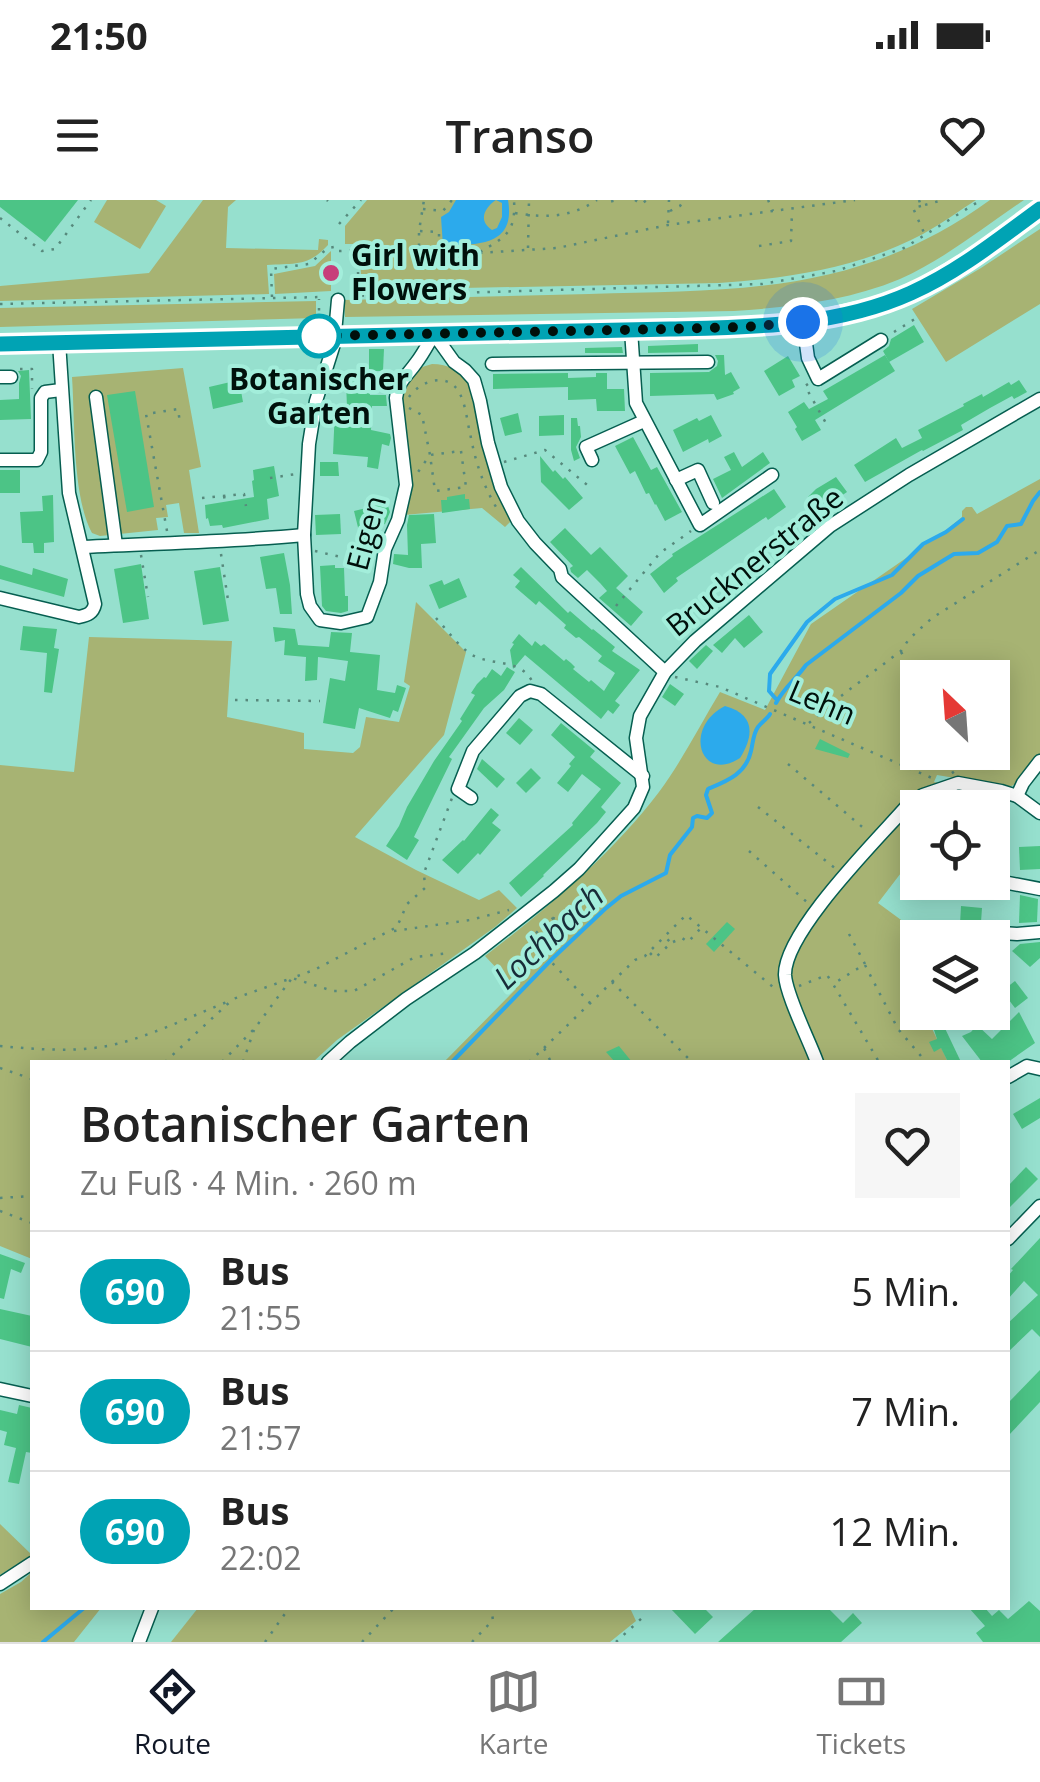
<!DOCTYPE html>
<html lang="de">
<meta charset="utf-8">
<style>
body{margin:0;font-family:"Open Sans",sans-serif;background:#f6f6f6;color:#222;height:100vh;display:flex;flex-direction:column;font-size:38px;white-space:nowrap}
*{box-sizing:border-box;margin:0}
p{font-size:32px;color:#767676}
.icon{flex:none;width:55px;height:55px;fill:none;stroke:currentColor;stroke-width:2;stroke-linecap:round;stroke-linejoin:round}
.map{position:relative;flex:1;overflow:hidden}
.sheet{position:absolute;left:30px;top:860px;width:980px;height:550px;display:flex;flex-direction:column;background:#fff;border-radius:0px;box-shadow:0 5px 25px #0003}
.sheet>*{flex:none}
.badge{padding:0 20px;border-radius:32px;font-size:35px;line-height:65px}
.needle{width:65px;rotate:335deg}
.buttons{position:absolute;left:900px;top:460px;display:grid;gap:20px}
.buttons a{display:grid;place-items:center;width:110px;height:110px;border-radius:0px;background:#fff;box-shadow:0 5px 25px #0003;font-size:50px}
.you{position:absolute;width:50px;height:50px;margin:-25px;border:8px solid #fff;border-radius:50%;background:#1a73e8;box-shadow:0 0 0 15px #1a73e833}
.map>.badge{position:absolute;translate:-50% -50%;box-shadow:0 0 0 5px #fff}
.round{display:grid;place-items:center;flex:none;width:105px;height:105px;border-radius:0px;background:#f6f6f6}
.overview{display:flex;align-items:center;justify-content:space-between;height:170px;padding:0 50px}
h1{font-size:48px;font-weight:600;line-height:75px}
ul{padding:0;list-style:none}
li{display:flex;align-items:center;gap:30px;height:120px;padding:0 50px;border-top:2px solid #e0e0e0}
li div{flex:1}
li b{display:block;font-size:38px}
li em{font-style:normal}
li .badge{min-width:110px;font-weight:700;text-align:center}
.status{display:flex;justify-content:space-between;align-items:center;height:70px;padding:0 50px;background:#fff;direction:ltr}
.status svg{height:28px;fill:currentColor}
header{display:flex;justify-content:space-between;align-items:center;height:130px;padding:0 50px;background:#fff;font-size:45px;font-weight:600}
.menu{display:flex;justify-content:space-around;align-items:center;height:140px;border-top:2px solid #e0e0e0;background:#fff;font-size:28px;color:#767676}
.menu a{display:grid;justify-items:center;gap:5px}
.menu .on{color:#111827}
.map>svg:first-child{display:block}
.green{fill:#a7b373;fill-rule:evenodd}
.water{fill:#2caaec;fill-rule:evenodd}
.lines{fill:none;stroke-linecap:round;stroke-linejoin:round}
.stream{stroke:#2caaec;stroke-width:4}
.building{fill:#4cc486}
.minor-casing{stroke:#065e50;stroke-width:15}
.major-casing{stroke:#fff;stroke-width:18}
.path{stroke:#57897c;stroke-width:2.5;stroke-dasharray:2.5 8;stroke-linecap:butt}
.minor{stroke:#fff;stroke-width:12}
.major{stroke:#dfbca1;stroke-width:15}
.line-casing{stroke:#fff;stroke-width:22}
.line{stroke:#00a3b4;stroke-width:15}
.walk{stroke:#00100b;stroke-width:10;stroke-dasharray:0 18}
.poi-dot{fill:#c73e7a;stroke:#a3eedb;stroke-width:4}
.stop-dot{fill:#fff;stroke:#00a3b4;stroke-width:5}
.labels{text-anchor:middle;stroke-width:8;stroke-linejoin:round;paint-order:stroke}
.poi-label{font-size:30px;font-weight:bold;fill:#00100b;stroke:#a3eedb;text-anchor:start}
.stop-label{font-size:30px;font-weight:bold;fill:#00100b;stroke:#a3eedb}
.street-label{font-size:30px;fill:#00100b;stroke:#a3eedb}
.water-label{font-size:32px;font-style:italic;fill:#182c38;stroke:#a3eedb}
</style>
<div class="status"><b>21:50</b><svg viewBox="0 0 49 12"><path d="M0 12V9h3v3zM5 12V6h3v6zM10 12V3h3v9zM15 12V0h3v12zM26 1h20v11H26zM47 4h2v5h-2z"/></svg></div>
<header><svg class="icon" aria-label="menu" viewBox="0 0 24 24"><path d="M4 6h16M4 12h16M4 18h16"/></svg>Transo<svg class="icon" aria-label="heart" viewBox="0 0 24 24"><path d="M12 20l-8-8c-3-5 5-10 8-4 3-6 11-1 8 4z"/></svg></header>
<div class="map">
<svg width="1040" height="1442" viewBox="0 0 1040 1442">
<rect width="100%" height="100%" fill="#96e0ce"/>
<g class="green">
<path d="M107 0H156L166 6 140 49 94 22Z"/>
<path d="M203 0H236L228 7 226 48 318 50 319 39 328 40V45C308 67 295 63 267 65L269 94 0 101V86L149 73Z"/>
<path d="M367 0H976C959 11 941 24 923 34 859 68 790 78 719 83L362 90 359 44H345V26Z"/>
<path d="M990 0H1024C984 27 945 59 900 79 847 101 791 107 734 111L345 117 344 100C426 98 507 96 589 94 741 90 860 94 990 0Z"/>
<path d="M1040 29V104L946 162 912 109 981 68Z"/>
<path d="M331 51V91L275 94 274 74 315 66Z"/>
<path d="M316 101V118L0 127V108Z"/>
<path d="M432 164C448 164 461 170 469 185L490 274 511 321 505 327 482 308 404 315 402 191 419 168Z"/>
<path d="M183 168 201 267 189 270 199 333H184L179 303 166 305 168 317 156 318 158 330 100 336 92 333C72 296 75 220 72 177Z"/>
<path d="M1040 279V555L1016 584 1009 587 937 575 934 582 948 585 933 597 951 595 963 589 953 607 918 608 917 652 878 703 923 736 918 738V812L938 813 927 818 948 862H444L516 789 485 756C549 707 610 656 659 592 682 561 700 525 720 492L765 510 811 424 945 331 962 317V311L966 307H972L977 314ZM918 478H992V552H918Z"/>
<path d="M416 402 466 452 444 535 355 637 416 670 479 700 499 690 517 708 495 727 337 840 313 862H32V1059L0 1046V565L74 572 89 437 232 441 227 517 304 533V549L353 553 360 547 366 517 399 522 410 486 404 482Z"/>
<path d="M0 1324 32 1355 0 1375Z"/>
<path d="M32 1372V1408H101L74 1442H0V1394L21 1382Z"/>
<path d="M198 1408H630L636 1421 610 1442H171Z"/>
</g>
<g class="water">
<path d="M456 0H508C516 47 477 44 443 46L441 17 449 12ZM496 0 502 3V17L497 28 492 30C478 21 484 8 496 0Z"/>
<path d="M725 506C754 514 755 534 740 558 701 584 682 528 725 506Z"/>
</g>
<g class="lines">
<g class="stream">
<path d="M776 499 769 491 770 474 807 422 835 399 892 375 923 344 946 332 963 319"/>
<path d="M776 503C784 488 796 479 806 465L901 393 918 376 954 354 978 353 997 342 1007 326 1021 324 1033 301 1040 292"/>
<path d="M452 862 553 758 605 709 621 696 666 673 670 655 692 627 693 618 697 616 707 618 712 613 706 595 708 589C727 581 746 574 751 551 753 543 753 534 758 527 762 522 767 519 770 514"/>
<path d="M43 1442 84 1408"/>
</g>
</g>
<g class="building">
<path d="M0 0H78L45 42 0 7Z"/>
<path d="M914 125 924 142 889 162 883 151 889 146 891 139Z"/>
<path d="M698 144V152L648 153V146Z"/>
<path d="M622 147 623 153H585V148Z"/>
<path d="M369 149H384L383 171H369Z"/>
<path d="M715 155H724L725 175 731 172 740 188 733 192 734 194 717 200 714 194 650 196V173L709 172 717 166 718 161Z"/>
<path d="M885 155 895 171 815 220 821 230 802 241 795 229 797 227 788 212 804 202 809 209 828 199 823 191Z"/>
<path d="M788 156 800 176 792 180 795 187 779 196 764 171Z"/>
<path d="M29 170 31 219 0 220V200L19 199V183L21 176 18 171Z"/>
<path d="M568 173V178L596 177V173H607V189H624L625 211H597L596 199 568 200V187L493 189V174Z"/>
<path d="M239 180 243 202 213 209 209 187Z"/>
<path d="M1019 180 1027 192 1014 199 1012 196 990 208 961 225 963 230 923 251 922 250 865 282 854 265 896 238 902 248 922 238 918 230 964 206 963 204 982 194 983 197 1009 182 1011 185Z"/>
<path d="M369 181 370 195H386L387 206H372L371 230 390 234 391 238 389 246 382 244 378 269 367 267 368 257 333 254 335 208 347 207 346 182Z"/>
<path d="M135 191 154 307 127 312 107 195Z"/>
<path d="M518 213 522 232 505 236 500 218Z"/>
<path d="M564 215V235L539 236V216Z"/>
<path d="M711 215 722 236 709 243 708 239 683 252 673 230 697 218 699 221Z"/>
<path d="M571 218H577L578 226H580L581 237 576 247 580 258 574 261 571 250Z"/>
<path d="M633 237 651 270 657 267 682 312 665 321 656 304 655 305 649 293 646 294 635 271 630 274 615 246Z"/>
<path d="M734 252 742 267 763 252 770 263 722 298 713 279 731 270 724 257Z"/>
<path d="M540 256 553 272 555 270 563 279 565 277 583 298 569 310 541 282Z"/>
<path d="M320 262H338L339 276H320Z"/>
<path d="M274 266 279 296 267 299 269 319 223 328 222 325 210 326 208 318 206 319 205 305 254 297 252 281 254 280 253 270Z"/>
<rect x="0" y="270" width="20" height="23"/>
<path d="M836 277 847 292 838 298 839 300 818 312 808 297 816 289Z"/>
<path d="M774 289 786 307 768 320 766 317 676 378 678 381 664 393 650 374 673 356 672 354Z"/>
<path d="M465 294V299H469L470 309 442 313 441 300H447V297Z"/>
<path d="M53 295 54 342 44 343V353H34L33 343H22L20 312 43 311 42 296Z"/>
<path d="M387 303 390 312 385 324 371 328 375 345 363 348 354 311Z"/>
<path d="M340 314 341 334 316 335 315 315Z"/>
<path d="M434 314 436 343 421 344 422 368H409L393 364 394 354 408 355 407 325 409 315Z"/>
<path d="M565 328 591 355 600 347 628 376 616 388 643 412 631 426 599 398 607 391 600 383 587 370 578 378 571 372 570 368 573 366 550 342Z"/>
<path d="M284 353 290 385 292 414H280L276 388 266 389 260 357Z"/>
<path d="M141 364 149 419 123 423 114 369Z"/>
<path d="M0 365 32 375 33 368 68 379 64 397 0 379Z"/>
<path d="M335 365V368H344L345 396H348V411L341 413 326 411 322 406 320 366Z"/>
<path d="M220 367 229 421 203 425 194 371Z"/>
<path d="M521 367 568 413 570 411 592 430 593 429 615 447 612 451 640 470 615 501 620 505 613 514 608 510 601 519 525 455 513 469 510 450 514 444 512 443 519 434 532 446 535 441 541 446 544 444 564 461 566 459 571 463 575 467 573 469 589 482 591 480 604 491 615 473 598 461 602 456 579 437 576 438 564 428 566 425 539 401 536 405 515 387 520 381 513 375Z"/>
<path d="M459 378 467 397 439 409 429 385 442 380 444 385Z"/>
<path d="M749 415 763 432 744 448 735 438 722 453 713 445Z"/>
<path d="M23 426 57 429 54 448 59 449 52 493 44 492 47 453 20 450Z"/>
<path d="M273 427 295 429 298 445 329 447 331 432 352 433 350 452 380 455 377 490 395 493 397 485 406 488 398 512 393 510 390 518 359 508 355 529 323 523 330 478 345 481 348 461 318 457 317 480 305 481 306 457 284 455 285 440 275 442Z"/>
<path d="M706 445 713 451 697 469 689 461Z"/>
<path d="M507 467 515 472 504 490 484 508 449 557 452 559 414 637 419 640 407 660 386 646 399 626 407 607 434 561 462 521 460 519 475 495 471 493 477 484 484 477 486 478 492 469 501 476Z"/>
<path d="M670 484 684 494 675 506 662 497Z"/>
<path d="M519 518 533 530 520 545 506 533Z"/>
<path d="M561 523 595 551 590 557 621 583 601 607 606 612 597 623 543 675 544 676 521 697 509 683 573 625 572 623 601 589 582 574 568 592 557 583 571 566 569 564 575 557 551 535Z"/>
<path d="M820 539 850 554 848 558 815 549Z"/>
<path d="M482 559 505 579 497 588 477 569Z"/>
<path d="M531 568 541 578 526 593 516 583Z"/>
<path d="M491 608 499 615 492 623 501 630 480 655 478 653 458 674 442 660 463 640 464 641Z"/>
<path d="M1040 646V669L1020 670 1019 647Z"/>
<path d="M1020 695 1038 699 1037 722 1019 723Z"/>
<path d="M961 706 982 708 981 722 971 721 960 724Z"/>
<path d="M727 722 735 729 714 752 706 744Z"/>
<path d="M1040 742V758L1030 767 1012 751 1020 744Z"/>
<path d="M1015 781 1028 798 1015 808 1002 791Z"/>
<path d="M1019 812 1035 843 1008 862H982L962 836 971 832 977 825 992 839Z"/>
<path d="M941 820 961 862H948L941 848 934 852 929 842 937 839 932 824Z"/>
<path d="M619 846 632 862H615L606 852Z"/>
<path d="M1040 898V918L1022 929 1013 914Z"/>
<path d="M1026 967 1038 979 1008 1009V986Z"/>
<path d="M1040 1038V1137L1032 1129 1008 1152V1123L1038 1095 1024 1081 1008 1099V1076L1013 1070 1011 1069Z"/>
<path d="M0 1054 25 1063 21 1073 11 1069 4 1099 0 1098Z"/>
<path d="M0 1109 32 1116V1147L0 1139Z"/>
<path d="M1040 1170V1202L1008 1236V1203Z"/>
<path d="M19 1205 32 1208V1253L26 1252 19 1284 8 1282 16 1248 4 1245 7 1232 0 1230V1210L17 1214Z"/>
<path d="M1029 1401 1040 1411V1442H983L976 1433 985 1426 969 1408H985L992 1416 999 1410 1008 1419Z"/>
<path d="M670 1408H704L713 1417 695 1434Z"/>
<path d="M756 1408H828L843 1423 853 1413 862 1423 841 1442H718Z"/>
</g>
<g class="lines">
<g class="minor-casing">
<g id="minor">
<path d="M338 100 334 144 316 201 309 244 304 335 307 394 310 406 320 420 341 423 367 417 380 382 385 349 398 320 406 285 396 198C398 181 407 176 416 163 423 154 428 144 434 134L454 162 465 170 474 180 480 201 488 243 501 287 518 321 535 343 560 369 562 377 665 472"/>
<path d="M803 122 808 158 818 179 881 140"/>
<path d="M631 130 636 203 700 325 772 275"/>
<path d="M492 164 708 162"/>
<path d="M0 177H11"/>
<path d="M96 197 116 345"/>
<path d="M0 260H37L41 252V198L45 192 61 190"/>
<path d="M592 260 586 247 644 221"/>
<path d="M676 280 698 270 713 303"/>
<path d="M83 347C157 343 230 342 304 335"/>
<path d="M0 398 79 417C88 415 93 413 95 404L69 293 59 142"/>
<path d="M1017 596 1023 583 1040 561"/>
<path d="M471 598 458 589 473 551 520 496 530 491 541 494 643 576"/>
<path d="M993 680 1040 689"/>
<path d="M971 731 1017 734 1040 732"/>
<path d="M328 862 350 842 406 799 475 753 554 691 579 669 634 608 643 587 636 538 640 516 665 472 695 441 830 326 909 275 1040 199"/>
<path d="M817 862C809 840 786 795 785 775 784 732 877 640 906 607L923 595 958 583 1001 591 1017 596 1040 613"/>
<path d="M1008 877 1027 866 1040 869"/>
<path d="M1008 1039 1040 1006"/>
<path d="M0 1189 32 1196"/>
<path d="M0 1384 32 1363"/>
<path d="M139 1442 152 1408"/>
</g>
</g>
<g class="major-casing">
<path id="major" d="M0 144 631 130 746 127 803 122 870 107 911 93 973 57 1040 9"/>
</g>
<g class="path">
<path d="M327 0 328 1"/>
<path d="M612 0 613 4"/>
<path d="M635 0 641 4 647 0"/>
<path d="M768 0 773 11"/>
<path d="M919 0 921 6 943 0"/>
<path d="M921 6 913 8 925 35"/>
<path d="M423 9 443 11 452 0"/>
<path d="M670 11 680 6 684 0"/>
<path d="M515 13C545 18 570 18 597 0"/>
<path d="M0 18 42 51 55 49 91 0"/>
<path d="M668 23 669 0"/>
<path d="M339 24 361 0"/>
<path d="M420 31 439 32V50"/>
<path d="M419 46V31L424 0"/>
<path d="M759 46 791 41 792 11"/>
<path d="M528 48 529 0"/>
<path d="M339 51 420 47V53H478L557 48 668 25 855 0"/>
<path d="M357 51 359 93"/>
<path d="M480 52C505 37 516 33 514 0"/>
<path d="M351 96 762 84 836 71 904 48 981 0"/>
<path d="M272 97 271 69 309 64 328 48 339 46"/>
<path d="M0 104 323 97"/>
<path d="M319 121V99"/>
<path d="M894 132 918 117"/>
<path d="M20 169H32V189"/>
<path d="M808 184 805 186 827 225"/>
<path d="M409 197C421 180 449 171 460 194 466 206 467 221 470 233 475 260 482 283 496 307"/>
<path d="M409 208 422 215 430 255 418 272"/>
<path d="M461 251 466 287 435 291 430 255Z"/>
<path d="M504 262 545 250 592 289"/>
<path d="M270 278 296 274"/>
<path d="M224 296 226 306"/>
<path d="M202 298 244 294 246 306"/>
<path d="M167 331 146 214 178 209 180 223"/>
<path d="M315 351 371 364"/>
<path d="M221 354 228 400"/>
<path d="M141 355 148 397"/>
<path d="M616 406 660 353 691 331"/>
<path d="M436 418C446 429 457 444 469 453 489 467 519 457 532 481"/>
<path d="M901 452 913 471 920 478"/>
<path d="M675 477 720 487 932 578"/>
<path d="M235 500 320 501"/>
<path d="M809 523 841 496 901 451 909 439 932 418 1040 350"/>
<path d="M947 552V564L954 574"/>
<path d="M788 564 867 631"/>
<path d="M758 607 836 669"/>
<path d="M749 651 808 703"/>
<path d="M554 717 542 752 590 803"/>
<path d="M394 731 470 720 509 710"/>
<path d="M849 734 865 764 833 784 879 862"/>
<path d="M528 740 553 718"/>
<path d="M673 742 682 738 688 742 701 728"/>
<path d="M650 753 655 758 671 743 666 738"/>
<path d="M865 765 898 829 926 862"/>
<path d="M612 782 635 760 645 756 686 715 773 787"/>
<path d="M799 786 827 775 833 784"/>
<path d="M0 846C33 849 68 852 101 847 142 841 193 815 232 800"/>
<path d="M544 848 612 782 692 862"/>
<path d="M165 862 233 799 292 778 333 791H354L415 757 450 753"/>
<path d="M222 862 255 828 292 778 314 770 397 727 407 704 425 688 424 673 452 598"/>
<path d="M243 862 254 830"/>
<path d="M529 862 544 848 551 862"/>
<path d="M0 868 32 879"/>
<path d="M0 998 32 996"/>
<path d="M0 1011 32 1023"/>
<path d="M265 1442 289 1408"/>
<path d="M362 1442 394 1408"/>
<path d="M472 1442 493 1420 491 1408"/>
<path d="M616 1442 642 1418"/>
</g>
<use href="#minor" class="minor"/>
<use href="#major" class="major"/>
</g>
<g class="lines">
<g class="line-casing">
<path id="line" d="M0 144 670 129C751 127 836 127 911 93 958 72 999 39 1040 9"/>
</g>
<use href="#line" class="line"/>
<path class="walk" d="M319 136 670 129 746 127 803 122"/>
</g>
<circle class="poi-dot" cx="331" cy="73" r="10"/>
<circle class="stop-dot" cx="319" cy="136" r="20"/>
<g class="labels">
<g class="poi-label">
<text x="351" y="66">Girl with<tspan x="351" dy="34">Flowers</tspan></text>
</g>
<g class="stop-label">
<text x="319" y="190">Botanischer<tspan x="319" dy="34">Garten</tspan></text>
</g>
<g class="street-label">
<text transform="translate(367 333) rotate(-75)" y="10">Eigen</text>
<text transform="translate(755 362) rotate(-39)" y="10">Brucknerstraße</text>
<text transform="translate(822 503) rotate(23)" y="10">Lehn</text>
</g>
<g class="water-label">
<text transform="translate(549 737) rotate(-43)" y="11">Lochbach</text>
</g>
</g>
</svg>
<div class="buttons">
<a><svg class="needle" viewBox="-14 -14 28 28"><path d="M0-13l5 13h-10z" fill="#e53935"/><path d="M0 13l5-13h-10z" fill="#767676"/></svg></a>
<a><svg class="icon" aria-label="locate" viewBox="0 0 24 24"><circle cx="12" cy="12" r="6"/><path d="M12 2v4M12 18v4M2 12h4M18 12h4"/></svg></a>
<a><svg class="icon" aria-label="layers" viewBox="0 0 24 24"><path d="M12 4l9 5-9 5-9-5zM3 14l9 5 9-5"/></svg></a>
</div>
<div class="you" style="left:803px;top:122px"></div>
<section class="sheet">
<div class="overview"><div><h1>Botanischer Garten</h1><p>Zu Fuß · 4 Min. · 260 m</p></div><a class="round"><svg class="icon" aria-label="heart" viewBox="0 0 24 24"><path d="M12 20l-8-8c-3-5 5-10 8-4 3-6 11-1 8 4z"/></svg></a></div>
<ul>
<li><span class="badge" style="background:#00a3b4;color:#fff">690</span><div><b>Bus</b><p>21:55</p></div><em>5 Min.</em></li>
<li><span class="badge" style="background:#00a3b4;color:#fff">690</span><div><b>Bus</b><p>21:57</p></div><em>7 Min.</em></li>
<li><span class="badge" style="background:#00a3b4;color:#fff">690</span><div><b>Bus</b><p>22:02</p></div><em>12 Min.</em></li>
</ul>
</section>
</div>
<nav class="menu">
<a class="on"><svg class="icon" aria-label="directions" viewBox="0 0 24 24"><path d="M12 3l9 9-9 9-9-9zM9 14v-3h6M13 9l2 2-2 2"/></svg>Route</a>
<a><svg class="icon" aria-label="map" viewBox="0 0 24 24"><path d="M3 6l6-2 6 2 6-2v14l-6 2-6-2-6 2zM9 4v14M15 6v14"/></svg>Karte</a>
<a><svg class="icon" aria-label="tickets" viewBox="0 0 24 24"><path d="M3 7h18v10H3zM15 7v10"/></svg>Tickets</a>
</nav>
